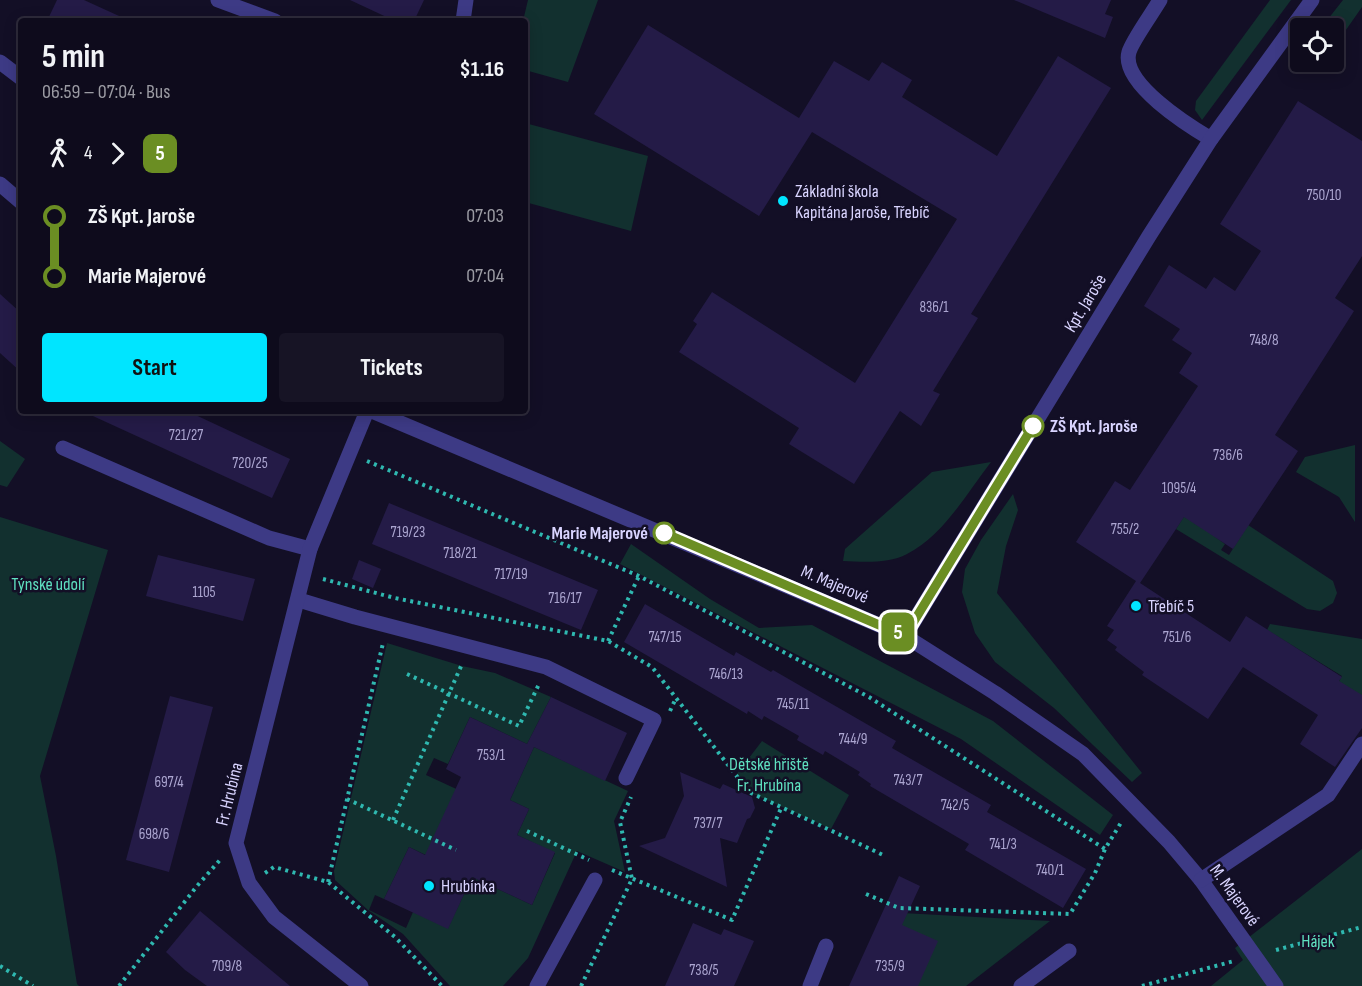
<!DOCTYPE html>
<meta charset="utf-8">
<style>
body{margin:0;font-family:"Sofia Sans Condensed",sans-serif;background:#171425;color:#f1f3f6;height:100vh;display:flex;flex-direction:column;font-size:22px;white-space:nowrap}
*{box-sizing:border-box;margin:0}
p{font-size:20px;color:#9b9ba3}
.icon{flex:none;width:33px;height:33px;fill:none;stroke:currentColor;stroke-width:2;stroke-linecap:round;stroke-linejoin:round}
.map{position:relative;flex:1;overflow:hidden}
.panel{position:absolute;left:18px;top:18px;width:510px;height:396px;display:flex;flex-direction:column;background:#0e0b1c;border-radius:6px;box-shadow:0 3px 15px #0003,0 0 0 2px #2e2b3b}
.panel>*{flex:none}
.badge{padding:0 12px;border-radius:9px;font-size:21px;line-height:39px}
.buttons{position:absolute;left:1290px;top:18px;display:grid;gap:12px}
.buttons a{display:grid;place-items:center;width:54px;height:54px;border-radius:6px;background:#0e0b1c;box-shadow:0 3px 15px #0003,0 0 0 2px #2e2b3b;font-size:30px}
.map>.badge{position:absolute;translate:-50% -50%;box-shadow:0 0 0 3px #fff}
.legs{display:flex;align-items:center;gap:9px;height:66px;padding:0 24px;font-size:20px}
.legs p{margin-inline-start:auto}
.head{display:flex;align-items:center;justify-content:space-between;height:102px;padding:0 24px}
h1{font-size:33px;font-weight:700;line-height:45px}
.button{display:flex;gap:12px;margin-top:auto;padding:12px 24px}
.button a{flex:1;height:69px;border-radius:6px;background:#00e5ff;color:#111;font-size:24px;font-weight:700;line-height:69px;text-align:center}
.button a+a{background:#171425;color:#f1f3f6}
ul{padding:0 24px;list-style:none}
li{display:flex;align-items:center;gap:21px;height:60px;font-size:22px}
li i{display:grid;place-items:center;width:9px;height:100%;margin:0 8px;background:currentColor}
li i::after{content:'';width:15px;height:15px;margin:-8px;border:4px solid;border-radius:50%;background:#0e0b1c}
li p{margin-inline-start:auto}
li:first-child i{background:linear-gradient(#0000 50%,currentColor 0)}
li:last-child i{background:linear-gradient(currentColor 50%,#0000 0)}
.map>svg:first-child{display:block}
.green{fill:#12302f}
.building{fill:#241b47}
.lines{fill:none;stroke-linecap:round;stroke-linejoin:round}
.path{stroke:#2fb8b0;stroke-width:4;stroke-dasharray:3 4.5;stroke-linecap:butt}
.minor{stroke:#3d3a85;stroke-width:15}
.minor-bridge{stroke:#3d3a85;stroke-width:15}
.line-1-casing{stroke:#fff;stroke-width:14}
.line-1{stroke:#6b8e23;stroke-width:9}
.poi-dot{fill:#00e5ff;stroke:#130f26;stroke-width:2}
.stop-1-dot{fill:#fff;stroke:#6b8e23;stroke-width:3}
.labels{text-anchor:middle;stroke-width:5;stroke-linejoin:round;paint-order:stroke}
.number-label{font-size:15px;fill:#aca6d1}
.poi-label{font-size:18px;fill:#d9d4ff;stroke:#130f26;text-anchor:start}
.street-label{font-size:18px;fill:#d9d4ff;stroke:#130f26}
.stop-label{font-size:18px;font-weight:bold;fill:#d9d4ff;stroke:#130f26;text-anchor:start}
.park-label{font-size:18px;fill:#5fe0c0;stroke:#130f26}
</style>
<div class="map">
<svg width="1362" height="986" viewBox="0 0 1362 986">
<rect width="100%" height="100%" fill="#130f26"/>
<g class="green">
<path d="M528 0H598L568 82 525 70V21H523Z"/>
<path d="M1270 0H1291L1202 120 1195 110 1196 101Z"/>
<path d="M1343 0H1362V7L1334 47V28H1321Z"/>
<path d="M525 123 648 156 631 231 525 202Z"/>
<path d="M0 441 25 459 7 487 0 485Z"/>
<path d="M1355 445V522L1339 497 1296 472 1305 457Z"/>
<path d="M991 462C966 494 944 535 907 554 888 564 863 562 843 561L845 549 932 472Z"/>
<path d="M1013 494 1018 510 1006 546 997 593 1142 773 1132 782 1054 708 995 662 975 633 962 592 965 569 981 540Z"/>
<path d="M1185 515 1225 544 1221 550 1229 555 1248 525 1333 581 1337 593 1333 603 1320 611 1307 609 1176 529Z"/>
<path d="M0 517 108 550 40 776 56 856 77 984 79 986H0Z"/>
<path d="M631 544 710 599 759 628 812 625 993 721 1113 815 1100 835 961 739 620 564Z"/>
<path d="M1270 624 1362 639V696L1334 690 1342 676 1267 630Z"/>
<path d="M387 643 462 666 495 673 551 697 527 744 470 717 448 764 434 758 426 775 465 793 466 874 409 847 384 899 375 895 369 910 406 928 413 912 448 928 472 877 532 905 555 853 517 835 529 809 510 800 534 747 628 791 614 821 625 872 577 851 528 958 503 986H450L403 934 368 910 335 880 334 871Z"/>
<path d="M762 741 849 795 831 829 749 792 736 775Z"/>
<path d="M1362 849V986H1211L1243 960 1235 948Z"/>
<path d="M902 913 1050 921 966 986H918L897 923Z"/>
</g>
<g class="building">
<path d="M57 0H84L130 21H47Z"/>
<path d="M350 0H424L414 21H395Z"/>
<path d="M1014 0H1111L1105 14 1113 17 1105 38Z"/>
<path d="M648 25 799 118 834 61 869 81 882 62 912 80 902 97 997 156 1058 56 1111 88 971 314 978 318 933 391 940 394 921 426 900 411 854 484 789 444 799 428 679 352 697 324 693 321 712 292 855 383 957 219 812 132 759 216 594 114Z"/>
<path d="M1298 101 1362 141V256L1335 298 1354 311 1275 435 1298 451 1233 549 1184 517 1140 583 1230 642 1246 616 1342 677 1339 681 1362 695V728L1335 767 1300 744 1318 715 1243 667 1208 719 1142 675 1144 672 1115 650 1117 647 1107 640 1114 630 1107 626 1136 581 1076 542 1115 481 1130 490 1198 386 1179 373 1192 353 1172 340 1180 329 1144 306 1169 265 1206 289 1214 277 1235 291 1261 251 1220 224Z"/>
<path d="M0 294 21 313V372L0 353Z"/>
<path d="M82 411H187L290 459 272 498Z"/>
<path d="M389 503 598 590 581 630 372 544Z"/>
<path d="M158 555 255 579 243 621 146 596Z"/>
<path d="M359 560 381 569 373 588 352 579Z"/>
<path d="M645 604 734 656 736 652 771 672 773 670 896 741 892 748 991 805 987 812 1086 869 1063 908 965 850 969 844 870 786 871 784 858 775 860 772 825 751 823 755 797 740 799 736 764 716 762 720 748 711 747 714 624 642Z"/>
<path d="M170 696 213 707 169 872 126 860Z"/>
<path d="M551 697 627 733 605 781 534 747 510 800 529 809 517 835 555 852 532 905 472 877 448 929 384 899 409 847 425 855 461 777 446 769 470 717 527 744Z"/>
<path d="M680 772 720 789 723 784 752 797 755 808 750 818 747 819 737 843 720 838 727 887 639 846 665 838 684 796Z"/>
<path d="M899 876 920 886 902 925 938 941 918 986H849Z"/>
<path d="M200 911 290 986H207L185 970 166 952Z"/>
<path d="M693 923 721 935 724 929 754 941 734 986H665Z"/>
</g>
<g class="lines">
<g class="path">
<path d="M367 461 639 576 869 697 1105 849"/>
<path d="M323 579 395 598 608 641 652 667 749 792 883 855"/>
<path d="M608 641 639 576"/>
<path d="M407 674 519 726 539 684"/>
<path d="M670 711 676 698"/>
<path d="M347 799 456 850"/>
<path d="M393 820 462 664"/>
<path d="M527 831 589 860"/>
<path d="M612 870 732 920 782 806"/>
<path d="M265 873 274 867 328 882 395 937 442 986"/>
<path d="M328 882 383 643"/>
<path d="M866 894 899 908 1070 914 1095 873 1105 849 1122 821"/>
<path d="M1276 950 1362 927"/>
<path d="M0 966 33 986"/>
<path d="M119 986 197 886 220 860"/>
<path d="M581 986 632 879 620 822 631 797"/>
<path d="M1142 986 1234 961"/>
</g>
<g class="minor">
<path d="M218 0 275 21"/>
<path d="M1160 0C1153 12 1132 41 1129 52 1120 83 1189 126 1211 139"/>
<path d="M463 21 466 0"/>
<path d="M0 62 21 78"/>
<path d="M0 184 21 202"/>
<path d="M372 411 905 636 995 693 1083 754 1169 842 1201 880 1235 928"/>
<path d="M63 448 269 538 310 549"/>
<path d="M299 600 355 617 546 667 654 720 626 778"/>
<path d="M905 636 1149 236 1211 139 1312 0"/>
<path d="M1201 880 1328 795 1362 744"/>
<path d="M361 986 274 917 249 883 236 843 310 549 367 411"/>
<path d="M537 986 595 880"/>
<path d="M810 986 826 946"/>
<path d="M1021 986 1069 951"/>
</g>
<path class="minor-bridge" d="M1235 928 1276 986"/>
</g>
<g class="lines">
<g class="line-1-casing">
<path id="line-1" d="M664 533 905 636 1033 426"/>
</g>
<use href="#line-1" class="line-1"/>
</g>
<g class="poi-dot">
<circle cx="783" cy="201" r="6"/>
<circle cx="1136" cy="606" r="6"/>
<circle cx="429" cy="886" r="6"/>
</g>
<g class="stop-1-dot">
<circle cx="1033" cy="426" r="10"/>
<circle cx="664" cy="533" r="10"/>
</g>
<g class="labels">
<g class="number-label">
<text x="1324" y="200">750/10</text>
<text x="934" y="312">836/1</text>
<text x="1264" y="345">748/8</text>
<text x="186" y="440">721/27</text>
<text x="1228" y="460">736/6</text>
<text x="250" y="468">720/25</text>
<text x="1179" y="493">1095/4</text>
<text x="1125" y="534">755/2</text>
<text x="408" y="537">719/23</text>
<text x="460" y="558">718/21</text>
<text x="511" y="579">717/19</text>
<text x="204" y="597">1105</text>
<text x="565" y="603">716/17</text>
<text x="665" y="642">747/15</text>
<text x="1177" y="642">751/6</text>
<text x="726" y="679">746/13</text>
<text x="793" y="709">745/11</text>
<text x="853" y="744">744/9</text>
<text x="491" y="760">753/1</text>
<text x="908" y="785">743/7</text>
<text x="169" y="787">697/4</text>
<text x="955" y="810">742/5</text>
<text x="708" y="828">737/7</text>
<text x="154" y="839">698/6</text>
<text x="1003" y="849">741/3</text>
<text x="1050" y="875">740/1</text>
<text x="227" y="971">709/8</text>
<text x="890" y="971">735/9</text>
<text x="704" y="975">738/5</text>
</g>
<g class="poi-label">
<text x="795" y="197">Základní škola<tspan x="795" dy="21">Kapitána Jaroše, Třebíč</tspan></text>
<text x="1148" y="612">Třebíč 5</text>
<text x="441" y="892">Hrubínka</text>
</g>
<g class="street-label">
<text transform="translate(1085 303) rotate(-59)" y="6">Kpt. Jaroše</text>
<text transform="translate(835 584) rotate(23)" y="6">M. Majerové</text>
<text transform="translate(229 794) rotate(-76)" y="6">Fr. Hrubína</text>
<text transform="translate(1235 895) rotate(54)" y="6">M. Majerové</text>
</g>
<g class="stop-label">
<text x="1050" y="432">ZŠ Kpt. Jaroše</text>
<text x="648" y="539" text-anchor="end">Marie Majerové</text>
</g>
<g class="park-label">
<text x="48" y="590">Týnské údolí</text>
<text x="769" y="770">Dětské hřiště<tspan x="769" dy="21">Fr. Hrubína</tspan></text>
<text x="1318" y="947">Hájek</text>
</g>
</g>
</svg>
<div class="buttons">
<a><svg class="icon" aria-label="locate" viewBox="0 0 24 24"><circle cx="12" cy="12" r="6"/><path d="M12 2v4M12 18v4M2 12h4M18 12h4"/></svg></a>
</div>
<b class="badge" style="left:898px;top:632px;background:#6b8e23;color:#fff">5</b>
<section class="panel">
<div class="head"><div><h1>5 min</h1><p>06:59 – 07:04 · Bus</p></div><b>$1.16</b></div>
<div class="legs"><svg class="icon" aria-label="walk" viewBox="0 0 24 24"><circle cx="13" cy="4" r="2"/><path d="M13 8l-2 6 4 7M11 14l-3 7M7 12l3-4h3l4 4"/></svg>4<svg class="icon" aria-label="forward" viewBox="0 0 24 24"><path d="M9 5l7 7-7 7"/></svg><b class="badge" style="background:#6b8e23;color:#fff">5</b></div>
<ul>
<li><i style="color:#6b8e23"></i><b>ZŠ Kpt. Jaroše</b><p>07:03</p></li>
<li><i style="color:#6b8e23"></i><b>Marie Majerové</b><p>07:04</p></li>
</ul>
<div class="button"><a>Start</a><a>Tickets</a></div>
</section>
</div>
